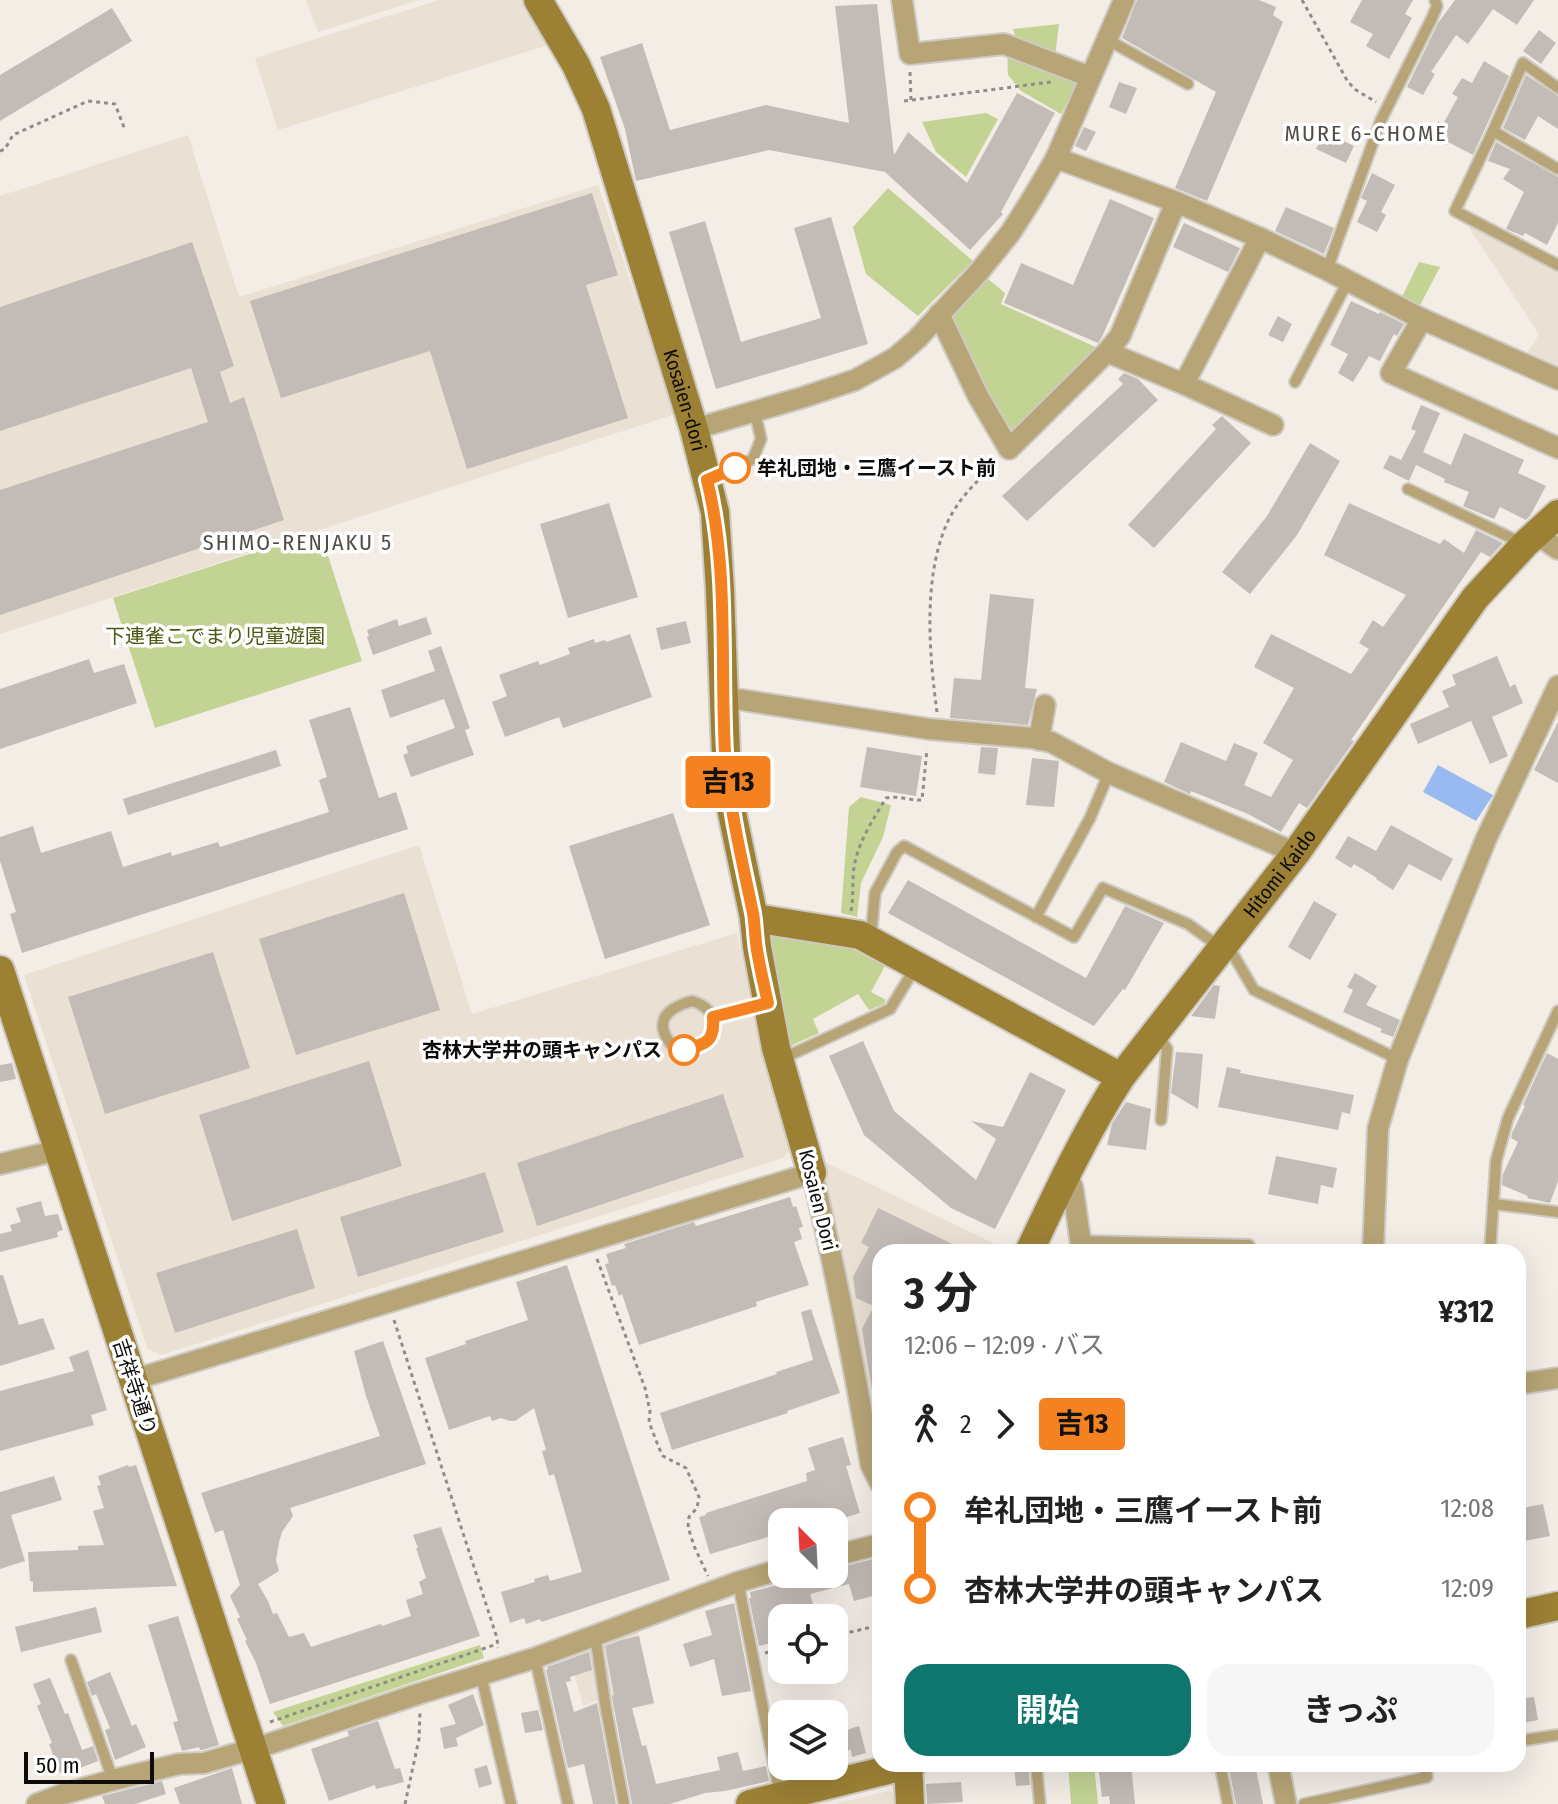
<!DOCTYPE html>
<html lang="ja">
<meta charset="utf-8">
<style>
body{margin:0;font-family:"Fira Sans Condensed","Noto Sans JP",sans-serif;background:#f6f6f6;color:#222;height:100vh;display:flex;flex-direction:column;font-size:30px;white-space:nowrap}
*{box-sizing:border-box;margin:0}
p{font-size:26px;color:#767676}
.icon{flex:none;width:44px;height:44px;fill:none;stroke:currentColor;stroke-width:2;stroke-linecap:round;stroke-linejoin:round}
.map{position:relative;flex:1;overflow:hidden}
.sheet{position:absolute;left:872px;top:1244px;width:654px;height:528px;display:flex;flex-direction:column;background:#fff;border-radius:24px;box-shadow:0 8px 32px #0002}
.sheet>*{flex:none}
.badge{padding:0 16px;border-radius:6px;font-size:28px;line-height:52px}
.needle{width:52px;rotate:336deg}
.buttons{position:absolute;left:768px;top:1508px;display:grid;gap:16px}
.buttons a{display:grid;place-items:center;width:80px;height:80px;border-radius:16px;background:#fff;box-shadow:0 8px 32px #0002;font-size:40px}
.scale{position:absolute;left:24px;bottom:20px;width:130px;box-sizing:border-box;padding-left:8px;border:4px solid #0e0c0a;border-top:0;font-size:22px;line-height:28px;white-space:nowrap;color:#0e0c0a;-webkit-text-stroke:6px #fff;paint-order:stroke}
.map>.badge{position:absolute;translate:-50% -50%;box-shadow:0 0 0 4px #fff}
.legs{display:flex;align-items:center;gap:12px;height:88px;padding:0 32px;font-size:26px}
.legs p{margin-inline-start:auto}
.overview{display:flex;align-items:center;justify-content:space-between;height:136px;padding:0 32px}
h1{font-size:44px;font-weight:700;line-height:60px}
.cta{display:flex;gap:16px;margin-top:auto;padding:16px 32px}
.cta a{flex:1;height:92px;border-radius:24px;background:#0f766e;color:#fff;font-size:32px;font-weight:700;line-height:92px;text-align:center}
.cta a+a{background:#f6f6f6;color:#222}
ul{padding:0 32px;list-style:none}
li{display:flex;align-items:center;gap:28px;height:80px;font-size:30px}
li i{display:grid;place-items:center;width:12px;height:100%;margin:0 10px;background:currentColor}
li i::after{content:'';width:20px;height:20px;margin:-10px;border:6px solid;border-radius:50%;background:#fff}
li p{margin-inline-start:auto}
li:first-child i{background:linear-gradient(#0000 50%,currentColor 0)}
li:last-child i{background:linear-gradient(currentColor 50%,#0000 0)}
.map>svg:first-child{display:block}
.built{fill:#eae0d3}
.green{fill:#c3d394}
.water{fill:#98baf1}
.building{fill:#c3bbb6}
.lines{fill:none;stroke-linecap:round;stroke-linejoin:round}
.lane-casing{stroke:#cec9c3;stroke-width:14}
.street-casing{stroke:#cec9c3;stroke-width:24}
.secondary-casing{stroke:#cec9c3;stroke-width:32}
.path{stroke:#908c87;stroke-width:3;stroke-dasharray:4 4;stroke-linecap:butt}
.lane{stroke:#b7a577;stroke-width:10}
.street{stroke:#b7a577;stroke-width:20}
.secondary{stroke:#9c8135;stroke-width:28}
.line-1-casing{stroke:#fff;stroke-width:18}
.line-1{stroke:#f58220;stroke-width:12}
.stop-1-dot{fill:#fff;stroke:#f58220;stroke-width:4}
.labels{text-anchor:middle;stroke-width:7;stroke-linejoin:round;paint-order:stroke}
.street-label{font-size:20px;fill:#0e0c0a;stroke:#fff}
.stop-label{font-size:20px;font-weight:bold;fill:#0e0c0a;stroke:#fff;text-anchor:start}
.park-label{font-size:20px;fill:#4a5810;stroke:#fff}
.neighbourhood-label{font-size:22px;letter-spacing:2px;fill:#514c46;stroke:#fff}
</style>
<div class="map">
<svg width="1558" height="1804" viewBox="0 0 1558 1804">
<rect width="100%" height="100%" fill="#f3ede6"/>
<g class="built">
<path d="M306 0H419L318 32Z"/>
<path d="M439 0H524L543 27 551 44 278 130 255 58Z"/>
<path d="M188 135 239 297 598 185 675 414 0 634V196Z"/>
<path d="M1466 223 1558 270V372L1525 357 1539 334Z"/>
<path d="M419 845 472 1014 737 933 760 1042 790 1150 783 1158 161 1355 147 1348 24 975Z"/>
<path d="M818 1159 1012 1252H880V1459Z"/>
<path d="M636 1625 654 1704 603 1714 601 1699 583 1706 568 1651Z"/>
<path d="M889 1791 898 1797V1804H835Z"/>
</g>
<g class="green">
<path d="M1059 24 1055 56 1018 44 1013 29Z"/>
<path d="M1007 51 1077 83 1061 114 1021 91 1008 75Z"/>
<path d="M986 113 998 119 966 177 936 152 922 122Z"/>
<path d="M888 188 973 261 918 316 866 274 853 227Z"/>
<path d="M1419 262 1440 267 1418 309 1400 301Z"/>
<path d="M983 275 1005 293 1001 304 1102 350 1009 442 947 317Z"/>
<path d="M320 531 362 661 155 728 113 598Z"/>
<path d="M861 797 891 805 883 837 861 883 857 917 841 913 849 807Z"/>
<path d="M773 936 852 949 885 966 871 992 886 1000 884 1004 869 1010 858 994 813 1019 819 1033 790 1046 768 942Z"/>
<path d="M480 1645 484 1658 283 1726 273 1712Z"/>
<path d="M1068 1764H1094L1098 1804H1071Z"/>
</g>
<path class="water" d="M1438 765 1493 795 1476 821 1423 792Z"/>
<g class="building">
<path d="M1137 0H1259L1276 7 1273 15 1283 22 1207 201 1175 188 1216 92 1122 38Z"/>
<path d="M1362 0H1413L1405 14 1412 18 1389 59 1366 46 1373 34 1350 22Z"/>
<path d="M1455 0H1534L1517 25 1493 9 1468 44 1456 35 1431 72 1435 74 1423 95 1407 87 1438 23Z"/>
<path d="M877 4 894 155 908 132 967 183 1017 93 1055 113 1001 212 1003 214 970 250 885 172 769 150 636 181 625 129 600 57 642 43 670 130 766 105 849 123 835 6Z"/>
<path d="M112 8 132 41 0 121V75Z"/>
<path d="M1539 30 1556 43 1541 64 1523 51Z"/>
<path d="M1484 61 1509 76 1473 155 1448 142 1446 145 1430 137 1438 121 1443 124 1458 97 1452 94 1462 78 1472 83Z"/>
<path d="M1526 75 1558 96V129L1538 116 1525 140 1503 128Z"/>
<path d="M1119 82 1137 88 1126 114 1109 107Z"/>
<path d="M1084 127 1096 132 1086 151 1075 146Z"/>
<path d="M1325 132 1354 146 1346 163 1316 149Z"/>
<path d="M1496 142 1558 177V223L1547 245 1525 233 1523 236 1506 229 1524 192 1503 179 1510 169 1488 161Z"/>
<path d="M1372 173 1395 185 1381 212 1386 215 1377 232 1357 222 1367 201 1361 198Z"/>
<path d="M592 193 618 275 586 285 628 418 467 469 430 351 281 398 250 301Z"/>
<path d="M1110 199 1154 218 1102 337 1098 343 1004 303 1021 263 1073 285Z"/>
<path d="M1286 207 1334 228 1324 254 1275 231Z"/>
<path d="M831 217 868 344 716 389 669 232 705 221 741 342 821 318 794 228Z"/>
<path d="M1184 223 1240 248 1228 272 1173 247Z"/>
<path d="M192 242 234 366 220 372 230 403 244 397 284 520 0 615V490L208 422 191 368 0 431V307Z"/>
<path d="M1351 301 1379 314 1380 312 1404 324 1397 336 1394 334 1380 361 1369 356 1353 382 1338 373 1348 354 1330 345Z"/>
<path d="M1278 316 1292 324 1283 342 1268 335Z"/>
<path d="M1124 373 1138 379 1158 400 1027 521 1002 496 1123 384 1118 379Z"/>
<path d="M1421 405 1440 413 1423 452 1451 465 1464 433 1524 460 1518 473 1546 486 1530 516 1526 520 1500 507 1494 519 1463 506 1469 492 1444 482 1445 479 1416 465 1409 481 1383 468 1390 455 1401 460 1416 431 1411 429Z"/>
<path d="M1222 416 1251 443 1154 548 1128 525 1216 429 1212 425Z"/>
<path d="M1310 443 1340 461 1297 535 1250 594 1222 572 1267 516Z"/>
<path d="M609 503 638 597 568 618 540 524Z"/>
<path d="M1349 503 1440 544 1444 539 1464 553 1476 530 1503 543 1490 557 1481 552 1351 740 1354 741 1307 808 1299 803 1281 832 1248 814 1191 791 1190 794 1164 782 1181 742 1226 761 1234 743 1258 753 1244 785 1271 797 1293 760 1263 743 1294 688 1254 667 1271 634 1351 674 1369 649 1359 643 1373 620 1383 627 1406 595 1324 555Z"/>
<path d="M990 594 1034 599 1025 688 1037 689 1028 725 950 718 954 678 981 680Z"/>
<path d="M426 617 432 634 373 655 367 637 369 636 367 630 397 619 399 626Z"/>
<path d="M686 621 691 643 661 650 656 628Z"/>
<path d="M630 634 652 697 563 728 559 717 505 737 492 702 507 696 499 675 538 661 540 665 570 654 568 648 594 639 595 643 605 640 606 642Z"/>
<path d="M441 646 470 728 465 730 474 755 411 777 403 755 408 753 406 746 455 728 444 699 390 718 381 690 435 671 428 651Z"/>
<path d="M1497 656 1510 687 1515 684 1523 703 1492 717 1508 756 1490 764 1471 721 1418 744 1410 724 1449 707 1442 691 1456 685 1452 675Z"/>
<path d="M89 659 94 673 124 664 137 703 0 749V689Z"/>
<path d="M350 707 379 798 396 792 408 829 22 953 10 914 16 912 0 861V837L33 826 41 853 111 831 123 867 171 852 172 856 218 842 220 847 329 812 319 780 327 777 309 720Z"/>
<path d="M1558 722V783L1534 770Z"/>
<path d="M867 747 922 756 916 796 860 787Z"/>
<path d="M981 747 998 748 995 775 978 773Z"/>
<path d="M276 750 281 766 128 815 123 799Z"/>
<path d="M1032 758 1059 761 1054 807 1026 805Z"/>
<path d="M673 813 710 925 605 959 569 846Z"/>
<path d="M1391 825 1453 859 1441 881 1409 864 1393 890 1376 879 1377 878 1354 864 1351 868 1335 858 1348 836 1376 851Z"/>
<path d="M908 880 1086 978 1125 906 1164 923 1125 990 1123 989 1094 1026 888 913Z"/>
<path d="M404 893 440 1010 296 1055 259 939Z"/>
<path d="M1314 901 1337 914 1310 960 1288 947Z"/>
<path d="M213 952 250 1068 105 1114 68 997Z"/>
<path d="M1355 973 1377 986 1366 1005 1400 1020 1393 1037 1380 1032 1382 1029 1343 1012 1353 990 1347 987Z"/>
<path d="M1214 985 1220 986 1215 1019 1191 1016Z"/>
<path d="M863 1041 894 1111 976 1180 996 1139 971 1121 1003 1127 1030 1072 1066 1090 995 1229 951 1208 864 1135 829 1056Z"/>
<path d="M1176 1052 1203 1054 1198 1109 1171 1093Z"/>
<path d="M1547 1053 1558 1059V1181L1550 1203 1527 1198 1528 1196 1502 1185 1503 1174 1518 1142 1511 1138 1512 1133 1525 1106 1523 1105Z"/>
<path d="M369 1061 402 1166 232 1221 199 1115Z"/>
<path d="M12 1063 16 1079 0 1082V1065Z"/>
<path d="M1227 1067 1241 1070 1240 1073 1354 1095 1350 1114 1342 1112 1338 1130 1218 1107Z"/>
<path d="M723 1094 744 1157 537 1226 517 1163Z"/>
<path d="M1126 1102 1151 1109 1146 1150 1107 1145 1112 1124Z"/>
<path d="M1276 1156 1337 1168 1333 1188 1321 1185 1318 1204 1268 1194Z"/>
<path d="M485 1172 504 1232 358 1277 340 1217Z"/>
<path d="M790 1197 793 1207 796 1206 803 1227 799 1228 802 1239 794 1242 809 1285 756 1302 757 1306 639 1345 622 1294 619 1296 615 1285 612 1286 605 1264 609 1263 606 1254 626 1248 624 1244 694 1222 696 1226Z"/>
<path d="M41 1201 45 1216 58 1214 63 1230 57 1232 58 1237 0 1252V1234L12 1231 10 1225 21 1222 16 1208Z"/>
<path d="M878 1208 969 1252H880V1390H872L862 1329 874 1306 856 1298 853 1277 869 1247 861 1243Z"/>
<path d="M297 1229 315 1288 175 1333 156 1273Z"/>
<path d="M567 1265 670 1580 541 1622 540 1619 526 1624 524 1618 510 1623 501 1592 535 1582 534 1579 548 1575 550 1581 582 1572 554 1474 549 1476 542 1451 546 1450 534 1408 515 1421H510L501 1418 492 1421 490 1416 449 1430 425 1358 466 1344 465 1341 528 1320 516 1282Z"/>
<path d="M0 1275H3L19 1325 43 1318 55 1349 0 1366Z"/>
<path d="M811 1309 840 1393 787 1411 788 1413 672 1450 660 1413 777 1374 776 1372 813 1360 801 1312Z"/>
<path d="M383 1341 426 1464 290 1508 293 1516 282 1532 279 1542 276 1560 279 1571 258 1584 268 1601 273 1614 277 1613 289 1637 304 1633 311 1647 381 1624 382 1626 411 1616 406 1600 423 1594 419 1582 426 1578 416 1548H418L413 1535 441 1527 480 1636 270 1704 256 1663 245 1641 247 1640 237 1619 240 1617 230 1596 240 1585 223 1530 215 1533 201 1493 380 1436 366 1396 354 1351Z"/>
<path d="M88 1350 107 1410 91 1415 94 1425 0 1451V1391L74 1371 69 1357Z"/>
<path d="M843 1437 851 1465 846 1466 860 1513 830 1522H782V1533L710 1554 699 1517 706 1515V1513L807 1481 806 1473 815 1470 808 1448Z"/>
<path d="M128 1465 129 1467 136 1465 177 1586 33 1592V1582L30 1581 28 1552 78 1550V1546L104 1545 93 1511 104 1508 97 1486 101 1485 98 1476Z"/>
<path d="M54 1476 62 1500 11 1515 25 1561 0 1569V1492Z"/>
<path d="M1543 1504 1550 1536 1518 1542V1509Z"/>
<path d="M873 1559 880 1594 854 1601 849 1584 810 1594 813 1604 807 1606 810 1618H782V1640L759 1646 749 1598H751L750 1592 785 1583 792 1577 802 1574H834V1569Z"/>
<path d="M734 1603 751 1691 722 1696 714 1659 690 1667 683 1644 712 1635 705 1611Z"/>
<path d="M96 1607 102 1632 21 1652 15 1627Z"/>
<path d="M178 1616 219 1745 202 1750H200L199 1747 182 1751 173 1722 178 1721 148 1625Z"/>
<path d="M639 1636 654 1703 632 1708 642 1746 646 1745 656 1784 720 1770 717 1757 738 1752 743 1771 766 1766 769 1781 725 1791 705 1793 670 1804H632L614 1708 612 1696 614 1695 605 1646 621 1640Z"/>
<path d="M589 1652 592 1670 570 1677 571 1681 566 1682 574 1712 597 1703 616 1804H593L584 1764 568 1768 546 1670 548 1669 547 1667Z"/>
<path d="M110 1672 132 1726 136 1724 146 1747 115 1760 105 1730 110 1728 96 1694 92 1696 87 1682Z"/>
<path d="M50 1678 65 1714 68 1713 82 1750 93 1746 98 1761 65 1774 64 1771 60 1773 49 1744 52 1743 37 1706 41 1704 33 1684Z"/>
<path d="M473 1694 484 1725 456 1738 458 1746 444 1749 440 1728 456 1724 448 1705Z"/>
<path d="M1534 1697 1538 1720 1518 1724V1699Z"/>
<path d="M538 1710 543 1730 525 1733 521 1713Z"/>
<path d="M378 1721 395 1769 400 1768 404 1782 376 1789 375 1785 329 1801 311 1749 349 1736 347 1731Z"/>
<path d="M859 1726 866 1753 852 1757 851 1750 837 1753 834 1734Z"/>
<path d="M1014 1764H1028L1030 1785 1016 1786Z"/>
<path d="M1098 1764H1131L1135 1804H1110L1109 1796 1102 1797Z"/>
<path d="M1228 1764H1255L1263 1804H1236Z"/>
<path d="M487 1765 492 1784 479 1788 474 1769Z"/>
<path d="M782 1766H809L810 1772 785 1778Z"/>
<path d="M232 1768 242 1804H180L174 1788Z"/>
<path d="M162 1781 166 1794 135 1804H105L102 1796Z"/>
<path d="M961 1782 963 1802 927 1804 926 1784Z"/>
</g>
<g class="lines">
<g class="lane-casing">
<g id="lane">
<path d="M1106 39 1188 84"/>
<path d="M1493 131 1523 63 1558 88"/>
<path d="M1558 169 1493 131 1455 211 1558 265"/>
<path d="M1327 270 1381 120 1432 18 1437 6 1435 0"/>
<path d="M1295 382 1348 281"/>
<path d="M709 479 753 459 761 439 755 412"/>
<path d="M1408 489 1522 543"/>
<path d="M1036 917 1090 818 1109 773"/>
<path d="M871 936 875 893 897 852 904 846 1074 937 1103 888 1188 924 1220 947"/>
<path d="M1227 944 1254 990 1398 1059"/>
<path d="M692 1001C712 1007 716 1020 711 1038 700 1046 688 1051 676 1050 652 1025 663 1009 692 1001Z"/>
<path d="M713 1017 766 1004"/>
<path d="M1157 1033 1167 1049 1161 1120"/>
<path d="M790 1055 890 1009 915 968"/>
<path d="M1494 1204 1558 1212"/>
<path d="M1080 1241 1249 1245"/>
<path d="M1490 1252 1496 1161 1508 1118 1558 1011"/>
<path d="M738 1582 780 1795"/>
<path d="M595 1635 606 1709 624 1804"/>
<path d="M535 1658 568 1804"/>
<path d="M71 1660 113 1780"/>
<path d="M481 1675 511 1804"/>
<path d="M1518 1741 1558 1735"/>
<path d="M1036 1764 1040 1804"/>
<path d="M1220 1764 1228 1804"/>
<path d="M1304 1804 1427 1777 1425 1764"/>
</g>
</g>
<g class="street-casing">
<g id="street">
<path d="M902 0 910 54 1004 44 1090 77"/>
<path d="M1056 158 1176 202 1260 238 1327 270 1422 319 1558 379"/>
<path d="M939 314 978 396 1009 449 1107 352 1120 336 1176 202"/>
<path d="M1422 319 1391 373 1558 448"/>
<path d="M1107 352 1184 384 1273 425"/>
<path d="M1184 384 1260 238"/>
<path d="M694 429 804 397 855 380 895 358 917 339 978 273 1011 232 1032 199 1056 158 1124 0"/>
<path d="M1536 534 1558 549"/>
<path d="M723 697 929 729 1032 738 1051 742 1109 773 1296 853"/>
<path d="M1039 740 1045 705"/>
<path d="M0 1164 59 1150"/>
<path d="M1067 1172 1073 1189 1082 1252"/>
<path d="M1373 1252 1378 1128 1398 1059 1486 839 1558 686"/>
<path d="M133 1380 812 1173C836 1269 854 1367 871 1465L880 1483"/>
<path d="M1518 1384 1558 1378"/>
<path d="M834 1556 880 1544"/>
<path d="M1278 1764 1286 1804"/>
<path d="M37 1804 63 1794 113 1780 179 1764 204 1763 269 1744 418 1694 535 1658 738 1582 782 1569"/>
</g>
</g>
<g class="secondary-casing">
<g id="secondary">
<path id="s1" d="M538 0 576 65 596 109 694 429 715 512 720 590 726 756 731 808 754 918 757 947 776 1048 812 1173"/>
<path d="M754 918 860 935 1121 1077"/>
<path d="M0 970 271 1804"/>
<path id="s2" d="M1029 1252C1057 1193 1085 1133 1121 1077L1296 853 1475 598 1525 544 1558 514"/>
<path d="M1518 1615 1558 1606"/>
<path d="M908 1764 910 1804"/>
<path d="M750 1804 912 1764"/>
</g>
</g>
<g class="path">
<path d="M1302 0 1348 82 1356 90 1376 102"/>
<path d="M910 72 911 100"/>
<path d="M904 101 1051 82"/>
<path d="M0 151 5 149 13 135 88 101 115 104 125 130"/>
<path d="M937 712C929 653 922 572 950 517 962 495 980 478 998 461"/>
<path d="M851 911C854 895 852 882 854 867 858 842 874 818 886 798 898 795 910 801 922 800L927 749"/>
<path d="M597 1259 645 1388 650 1411 649 1422 659 1448 663 1456 686 1468 699 1497 697 1508 689 1517 688 1527 694 1546 708 1576"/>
<path d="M394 1320 497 1638 498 1648"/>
<path d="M834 1636 880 1625"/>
<path d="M765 1653 782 1649"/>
<path d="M270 1722 497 1644"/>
<path d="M405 1804 419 1739 420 1713"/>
</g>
<use href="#lane" class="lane"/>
<use href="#street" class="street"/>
<use href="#secondary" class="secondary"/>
</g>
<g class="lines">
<g class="line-1-casing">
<path id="line-1" d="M684 1050C706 1044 715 1042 713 1017L768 1003C764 985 760 968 757 950 755 938 755 925 753 913 742 860 729 807 725 752 720 662 729 568 707 480L735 468"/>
</g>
<use href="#line-1" class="line-1"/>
</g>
<g class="stop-1-dot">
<circle cx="735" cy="468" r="14"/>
<circle cx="684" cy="1050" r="14"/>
</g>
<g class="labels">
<g class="street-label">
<text dy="7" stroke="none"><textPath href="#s1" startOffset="428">Kosaien-dori</textPath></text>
<text dy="7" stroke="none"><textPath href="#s2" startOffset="456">Hitomi Kaido</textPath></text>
<text transform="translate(818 1200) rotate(76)" y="7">Kosaien Dori</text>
<text transform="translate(135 1387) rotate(72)" y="7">吉祥寺通り</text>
</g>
<g class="stop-label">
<text x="757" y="475">牟礼団地・三鷹イースト前</text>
<text x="662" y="1057" text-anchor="end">杏林大学井の頭キャンパス</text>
</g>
<g class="park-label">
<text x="215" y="643">下連雀こでまり児童遊園</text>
</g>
<g class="neighbourhood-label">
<text x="1366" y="141">MURE 6-CHOME</text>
<text x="298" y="550">SHIMO-RENJAKU 5</text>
</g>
</g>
</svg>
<div class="buttons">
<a><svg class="needle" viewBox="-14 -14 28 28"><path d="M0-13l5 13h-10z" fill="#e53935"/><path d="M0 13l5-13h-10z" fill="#767676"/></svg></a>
<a><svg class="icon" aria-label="locate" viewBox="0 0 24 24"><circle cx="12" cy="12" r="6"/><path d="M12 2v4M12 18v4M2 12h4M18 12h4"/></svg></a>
<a><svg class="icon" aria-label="layers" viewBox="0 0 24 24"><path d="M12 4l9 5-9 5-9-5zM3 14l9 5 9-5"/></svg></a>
</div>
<div class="scale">50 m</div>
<b class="badge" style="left:728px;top:782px;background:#f58220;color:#111">吉13</b>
<section class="sheet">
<div class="overview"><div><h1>3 分</h1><p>12:06 – 12:09 · バス</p></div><b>¥312</b></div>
<div class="legs"><svg class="icon" aria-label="walk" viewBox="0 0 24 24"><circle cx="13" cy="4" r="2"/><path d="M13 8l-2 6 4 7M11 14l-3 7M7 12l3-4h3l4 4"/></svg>2<svg class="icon" aria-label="forward" viewBox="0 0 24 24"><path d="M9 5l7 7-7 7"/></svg><b class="badge" style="background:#f58220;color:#111">吉13</b></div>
<ul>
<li><i style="color:#f58220"></i><b>牟礼団地・三鷹イースト前</b><p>12:08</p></li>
<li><i style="color:#f58220"></i><b>杏林大学井の頭キャンパス</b><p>12:09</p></li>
</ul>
<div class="cta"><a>開始</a><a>きっぷ</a></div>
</section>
</div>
